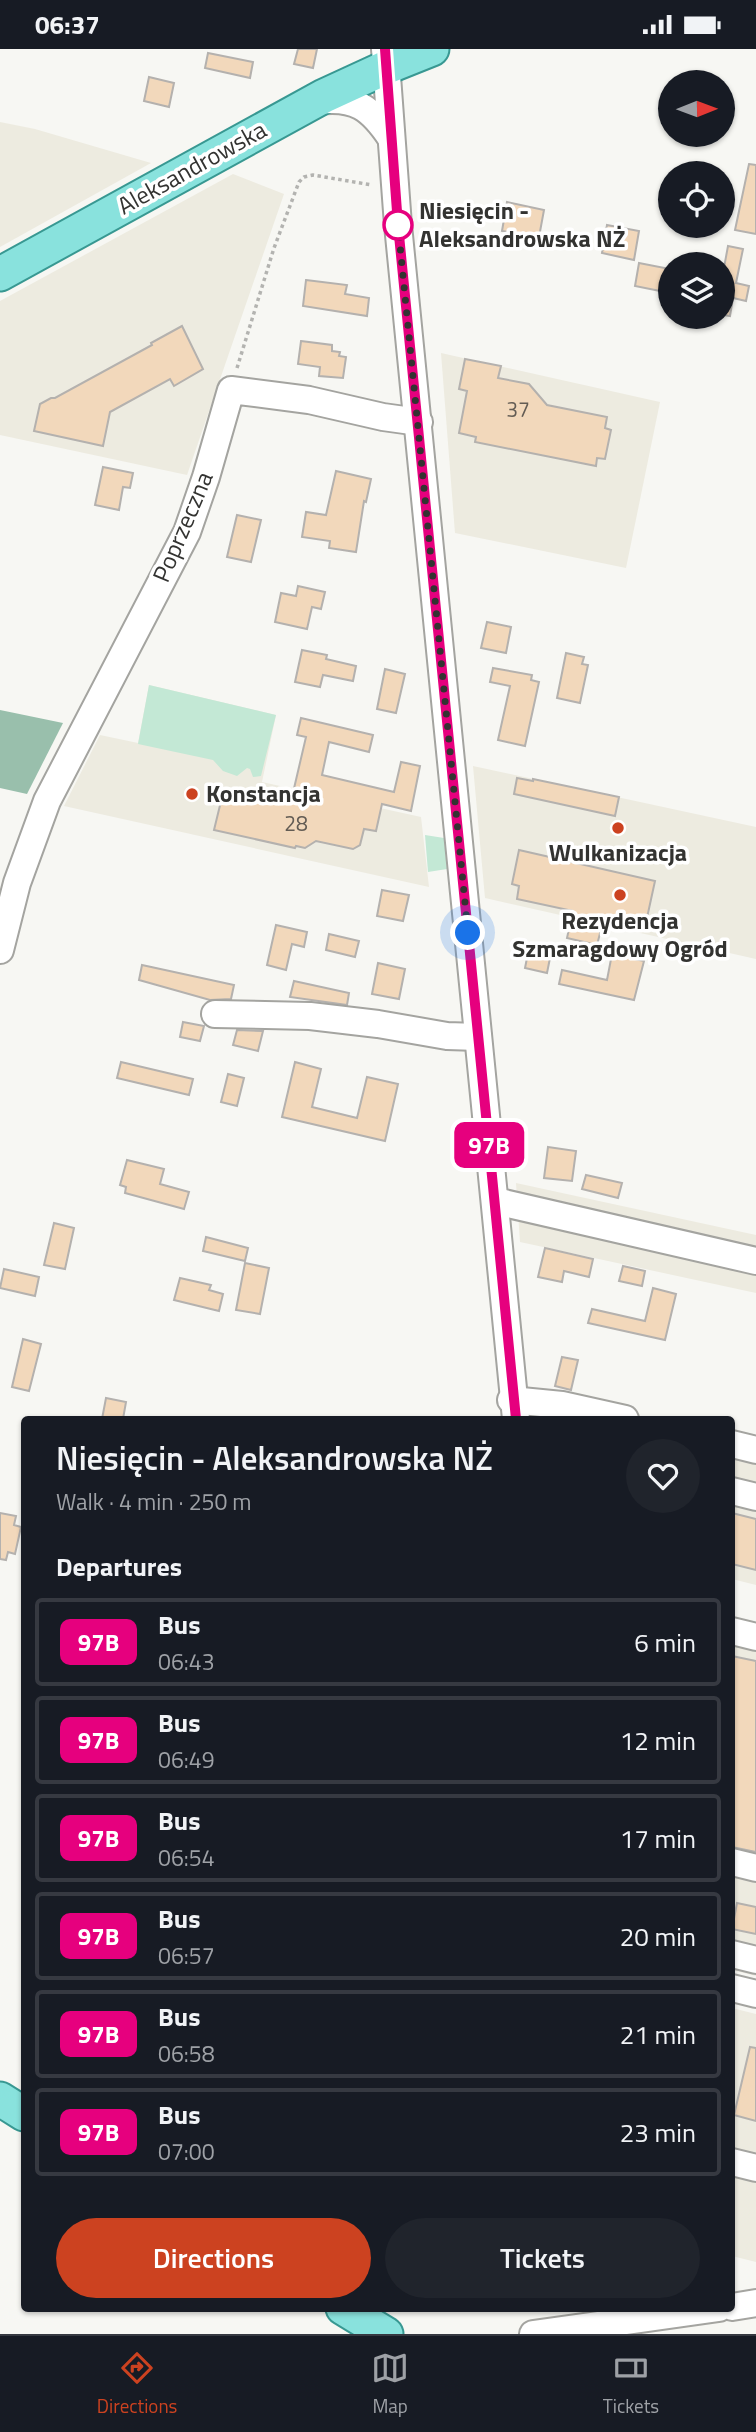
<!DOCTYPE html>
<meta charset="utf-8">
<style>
body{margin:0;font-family:"Titillium Web",sans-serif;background:#20242c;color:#f1f3f6;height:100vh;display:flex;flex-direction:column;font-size:26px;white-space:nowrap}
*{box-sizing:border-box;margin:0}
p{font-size:23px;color:#9ea1a6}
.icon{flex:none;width:38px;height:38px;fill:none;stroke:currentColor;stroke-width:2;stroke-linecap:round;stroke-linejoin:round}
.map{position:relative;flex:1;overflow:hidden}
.details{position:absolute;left:21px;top:1367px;width:714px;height:896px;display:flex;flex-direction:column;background:#171b24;border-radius:7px;box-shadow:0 2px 5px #0004}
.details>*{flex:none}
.badge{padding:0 14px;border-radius:10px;font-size:24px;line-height:46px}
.needle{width:46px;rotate:89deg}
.buttons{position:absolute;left:658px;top:21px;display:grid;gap:14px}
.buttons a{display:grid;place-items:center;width:77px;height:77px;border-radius:50%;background:#171b24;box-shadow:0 2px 5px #0004;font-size:35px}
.you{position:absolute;width:35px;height:35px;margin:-18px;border:5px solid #fff;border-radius:50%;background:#1a73e8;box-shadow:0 0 0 10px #1a73e833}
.map>.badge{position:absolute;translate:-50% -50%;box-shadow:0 0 0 4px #fff}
h2{padding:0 35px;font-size:26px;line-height:63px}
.round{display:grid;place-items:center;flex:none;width:74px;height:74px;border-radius:37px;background:#20242c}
.overview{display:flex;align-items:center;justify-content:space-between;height:119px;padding:0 35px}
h1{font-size:33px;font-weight:600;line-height:52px}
.action{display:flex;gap:14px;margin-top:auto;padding:14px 35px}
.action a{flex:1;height:80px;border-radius:42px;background:#cc4220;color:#fff;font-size:28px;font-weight:600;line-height:80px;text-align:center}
.action a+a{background:#20242c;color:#f1f3f6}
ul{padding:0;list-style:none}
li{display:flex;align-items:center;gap:21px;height:88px;margin:0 14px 10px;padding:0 21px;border:4px solid #363941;border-radius:7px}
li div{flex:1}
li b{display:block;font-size:26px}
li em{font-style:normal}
li .badge{min-width:77px;font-weight:700;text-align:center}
.status{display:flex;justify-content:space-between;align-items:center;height:49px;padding:0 35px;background:#171b24;direction:ltr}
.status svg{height:19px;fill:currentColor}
.tabs{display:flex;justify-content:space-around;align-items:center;height:98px;border-top:2px solid #363941;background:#171b24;font-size:19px;color:#9ea1a6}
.tabs a{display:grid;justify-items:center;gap:4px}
.tabs .selected{color:#cc4220}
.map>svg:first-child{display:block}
.built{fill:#edebe0}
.green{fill:#c3e8d5}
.forest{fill:#99bfac}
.building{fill:#f2d8bb;stroke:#b4b1ae;stroke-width:2}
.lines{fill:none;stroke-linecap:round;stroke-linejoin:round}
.minor-casing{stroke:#a4a4a0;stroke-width:30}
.major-casing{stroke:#389892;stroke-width:37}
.path{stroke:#b3b3b0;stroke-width:3.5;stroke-dasharray:3.5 3.5;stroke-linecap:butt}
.minor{stroke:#fff;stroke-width:26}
.major{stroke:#89e2dd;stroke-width:33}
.line-casing{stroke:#fff;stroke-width:16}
.line{stroke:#e6007e;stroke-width:10}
.walk{stroke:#333331;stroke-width:7;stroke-dasharray:0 12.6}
.stop-dot{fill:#fff;stroke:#e6007e;stroke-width:3.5}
.poi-dot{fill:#cc4220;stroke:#fff;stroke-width:2.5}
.labels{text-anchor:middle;stroke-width:7;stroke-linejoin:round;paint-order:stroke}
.number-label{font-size:21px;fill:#635c54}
.street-label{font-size:24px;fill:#333331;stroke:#fff}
.stop-label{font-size:24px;font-weight:bold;fill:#333331;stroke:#fff;text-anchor:start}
.poi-label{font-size:24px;font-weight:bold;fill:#333331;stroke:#fff}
</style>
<div class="status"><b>06:37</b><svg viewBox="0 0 49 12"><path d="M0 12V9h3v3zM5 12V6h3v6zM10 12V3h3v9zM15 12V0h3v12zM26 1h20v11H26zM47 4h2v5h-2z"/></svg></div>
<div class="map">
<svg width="756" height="2285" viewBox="0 0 756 2285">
<rect width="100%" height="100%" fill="#f7f7f3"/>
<g class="built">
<path d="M0 73 35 80 151 114 0 198Z"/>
<path d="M233 125 284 145 187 426 0 386V252Z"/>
<path d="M441 304 660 353 626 519 455 484Z"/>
<path d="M149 636 276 666 262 733 421 768 429 838 64 757 100 686 138 694Z"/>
<path d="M473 717 756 778V910L485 849Z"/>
<path d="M516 1134 756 1186V1244L520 1193Z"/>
<path d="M732 1404 756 1409V1536L732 1530Z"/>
<path d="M732 1569 756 1575V1927L732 1921Z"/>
<path d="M732 1959 756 1965V2109L732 2103Z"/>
<path d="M732 2121 756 2127V2213L732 2207Z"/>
</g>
<g class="green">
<path d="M149 636 276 666 261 727 253 728 250 720 247 719 237 727 223 722 213 711 138 695Z"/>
<path d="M425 786 444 789 447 820 428 823Z"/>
</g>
<path class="forest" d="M0 661 63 674 27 745 0 739Z"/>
<g class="building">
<path d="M298 0H317L313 19 294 15Z"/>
<path d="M208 4 253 13 250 29 205 19Z"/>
<path d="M149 28 174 34 169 58 144 52Z"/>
<path d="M749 115 756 116V185L735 181Z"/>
<path d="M507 153 544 161 539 188 502 182Z"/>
<path d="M607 176 639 182 634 211 602 204Z"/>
<path d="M728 197 743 200 736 234 749 237 746 252 733 249 730 267 723 266V224Z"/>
<path d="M639 214 670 220V244L635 237Z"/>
<path d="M306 231 347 236 345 245 369 249 367 267 303 257Z"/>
<path d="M182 277 203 320 174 337 170 330 110 363 103 397 34 382 40 355 51 349H55L152 296 151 294Z"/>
<path d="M301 292 332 296V302L340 303 339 307 346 308 343 329 319 327 320 318 298 315Z"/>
<path d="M465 310 501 317 498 329 529 335 547 356 607 368 605 379 611 381 605 410 597 409 596 417 475 393 476 388 459 384 467 342 459 340Z"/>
<path d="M103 418 133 424 130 439 123 438 119 461 95 456Z"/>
<path d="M336 422 371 430 366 453 364 452 356 503 329 499 330 492 302 488 306 463 326 466Z"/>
<path d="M237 466 261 471 251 513 227 508Z"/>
<path d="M298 537 325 543 321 560 312 558 307 580 275 573 281 544 296 547Z"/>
<path d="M487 573 511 578 506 604 481 599Z"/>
<path d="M302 601 327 606 326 610 356 617 353 632 323 626 320 638 295 633Z"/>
<path d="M566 604 584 608 582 615 588 616 580 654 557 649Z"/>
<path d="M493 619 532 626 531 631 539 633 525 697 498 691 510 637 490 633Z"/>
<path d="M385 620 405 625 396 664 377 660Z"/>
<path d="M301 669 373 686 369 703 329 693 322 726 394 743 401 713 420 717 411 762 382 755 376 782 364 780 360 796 353 800 316 792 305 799 296 797 295 799 214 781 223 744 257 752 260 741 292 748 306 688 297 686Z"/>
<path d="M517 729 533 732V730L619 748 615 767 514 745Z"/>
<path d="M519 801 655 832 645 878 604 869 597 896 567 889 573 862 517 850 519 837 512 835Z"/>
<path d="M382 841 409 846 403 872 377 867Z"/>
<path d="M276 876 307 883 304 898 292 895 286 921 267 916Z"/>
<path d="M329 885 359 892 355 908 326 901Z"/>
<path d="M530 894 552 899 547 924 525 919Z"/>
<path d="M612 905 644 912 634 951 559 935 562 921 607 931Z"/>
<path d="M378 914 405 920 399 950 372 945Z"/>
<path d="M142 916 234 936 231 950 210 951 139 931Z"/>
<path d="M294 932 349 944 347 956 290 948Z"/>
<path d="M183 973 204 977 200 992 180 988Z"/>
<path d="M237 981 263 982 258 1002 233 996Z"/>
<path d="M121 1013 193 1030 189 1046 117 1029Z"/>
<path d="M295 1013 321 1020 312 1058 357 1069 367 1028 398 1035 385 1092 282 1068Z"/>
<path d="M228 1025 244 1029 237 1057 221 1053Z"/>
<path d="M548 1098 576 1102 572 1132 544 1129Z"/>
<path d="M127 1111 164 1120 160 1135 189 1143 184 1160 125 1144 126 1138 120 1136Z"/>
<path d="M586 1126 622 1134 618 1149 582 1140Z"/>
<path d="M54 1174 74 1179 65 1220 44 1216Z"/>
<path d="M206 1188 248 1199 245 1212 203 1202Z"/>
<path d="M545 1199 593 1210 589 1228 564 1222 562 1233 538 1228Z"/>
<path d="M245 1214 269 1219 260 1265 236 1261Z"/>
<path d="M623 1217 645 1222 642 1237 619 1232Z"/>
<path d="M4 1220 39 1228 35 1247 0 1239Z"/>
<path d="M180 1229 211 1236 209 1241 223 1245 219 1262 174 1251Z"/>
<path d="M653 1239 676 1245 665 1291 588 1274 592 1260 645 1272Z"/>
<path d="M23 1290 41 1295 29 1342 12 1338Z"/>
<path d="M562 1308 578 1311 571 1341 555 1337Z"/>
<path d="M106 1349 126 1353 123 1370H102Z"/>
<path d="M0 1464 16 1467 14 1476 21 1478 15 1505 8 1503 6 1511 0 1510Z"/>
<path d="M732 1464 756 1470V1521L732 1515Z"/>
<path d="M732 1607 756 1612V1803L732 1798Z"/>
<path d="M737 1854 756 1858V1885L732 1880Z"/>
<path d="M750 1998 756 1999V2072L734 2066Z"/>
</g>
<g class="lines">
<g class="minor-casing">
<g id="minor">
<path d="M385 0 398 176 516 1370"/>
<path d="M318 52C355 47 371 59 391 89"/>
<path d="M0 901 17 834 47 752 187 483 206 428 231 341 309 351 383 368 419 373"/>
<path d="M215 965 310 967 378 975 447 987 478 988"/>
<path d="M495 1152 756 1212"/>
<path d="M511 1351 562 1356 625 1370"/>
<path d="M732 1395 756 1401"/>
<path d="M732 1442 756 1448"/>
<path d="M732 1582 756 1588"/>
<path d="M732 1813 756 1819"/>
<path d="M732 1905 756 1911"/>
<path d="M732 1939 756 1945"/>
<path d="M732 2113 756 2119"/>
<path d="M732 2258 756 2254"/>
<path d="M533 2285 719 2259"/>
</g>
</g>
<g class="major-casing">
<g id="major">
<path d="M0 225 324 47 387 18 432 0"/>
<path d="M0 2050 24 2065"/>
<path d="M343 2259 386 2285"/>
</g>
</g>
<path class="path" d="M237 319 274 199 299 133 304 128 313 126 372 136"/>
<use href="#minor" class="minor"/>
<use href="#major" class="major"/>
</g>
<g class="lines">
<g class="line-casing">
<path id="line" d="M385 0 398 176 516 1370"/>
</g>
<use href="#line" class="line"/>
<path class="walk" d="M398 176 468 884"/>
</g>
<circle class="stop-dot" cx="398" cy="176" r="14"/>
<g class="poi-dot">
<circle cx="192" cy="745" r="7"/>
<circle cx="618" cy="779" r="7"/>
<circle cx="620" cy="846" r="7"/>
</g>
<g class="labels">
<g class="number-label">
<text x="518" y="368">37</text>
<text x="296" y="782">28</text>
</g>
<g class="street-label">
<text transform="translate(192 119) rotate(-29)" y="8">Aleksandrowska</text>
<text transform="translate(183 478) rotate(-67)" y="8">Poprzeczna</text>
</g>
<g class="stop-label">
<text x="419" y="170">Niesięcin -<tspan x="419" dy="28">Aleksandrowska NŻ</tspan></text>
</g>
<g class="poi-label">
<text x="206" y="753" text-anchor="start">Konstancja</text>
<text x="618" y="812">Wulkanizacja</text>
<text x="620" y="880">Rezydencja<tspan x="620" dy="28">Szmaragdowy Ogród</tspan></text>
</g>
</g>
</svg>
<div class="buttons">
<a><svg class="needle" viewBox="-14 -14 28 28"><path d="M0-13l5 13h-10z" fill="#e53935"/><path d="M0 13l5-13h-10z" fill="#9ea1a6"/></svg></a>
<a><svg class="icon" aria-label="locate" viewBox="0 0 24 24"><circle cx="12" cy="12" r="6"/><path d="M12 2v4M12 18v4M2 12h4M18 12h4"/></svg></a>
<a><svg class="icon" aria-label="layers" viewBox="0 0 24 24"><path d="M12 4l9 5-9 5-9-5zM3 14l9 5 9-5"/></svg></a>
</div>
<div class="you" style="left:468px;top:884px"></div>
<b class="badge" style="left:489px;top:1096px;background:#e6007e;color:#fff">97B</b>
<section class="details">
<div class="overview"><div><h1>Niesięcin - Aleksandrowska NŻ</h1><p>Walk · 4 min · 250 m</p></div><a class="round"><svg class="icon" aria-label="heart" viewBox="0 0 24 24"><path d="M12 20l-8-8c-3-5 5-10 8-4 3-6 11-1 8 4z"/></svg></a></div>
<h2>Departures</h2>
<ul>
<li><span class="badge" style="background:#e6007e;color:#fff">97B</span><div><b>Bus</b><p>06:43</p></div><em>6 min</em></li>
<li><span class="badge" style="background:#e6007e;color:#fff">97B</span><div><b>Bus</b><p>06:49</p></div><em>12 min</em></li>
<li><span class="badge" style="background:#e6007e;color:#fff">97B</span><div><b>Bus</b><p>06:54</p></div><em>17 min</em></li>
<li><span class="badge" style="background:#e6007e;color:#fff">97B</span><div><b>Bus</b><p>06:57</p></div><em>20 min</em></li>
<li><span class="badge" style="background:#e6007e;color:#fff">97B</span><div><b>Bus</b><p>06:58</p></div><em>21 min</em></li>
<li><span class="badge" style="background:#e6007e;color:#fff">97B</span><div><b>Bus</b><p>07:00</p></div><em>23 min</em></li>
</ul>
<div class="action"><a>Directions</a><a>Tickets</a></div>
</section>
</div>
<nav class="tabs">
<a class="selected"><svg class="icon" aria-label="directions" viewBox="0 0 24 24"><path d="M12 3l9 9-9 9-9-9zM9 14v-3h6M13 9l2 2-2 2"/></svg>Directions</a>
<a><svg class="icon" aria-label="map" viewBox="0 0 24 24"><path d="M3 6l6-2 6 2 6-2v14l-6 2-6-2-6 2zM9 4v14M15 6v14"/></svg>Map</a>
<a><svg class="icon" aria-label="tickets" viewBox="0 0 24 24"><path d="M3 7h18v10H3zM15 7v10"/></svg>Tickets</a>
</nav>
